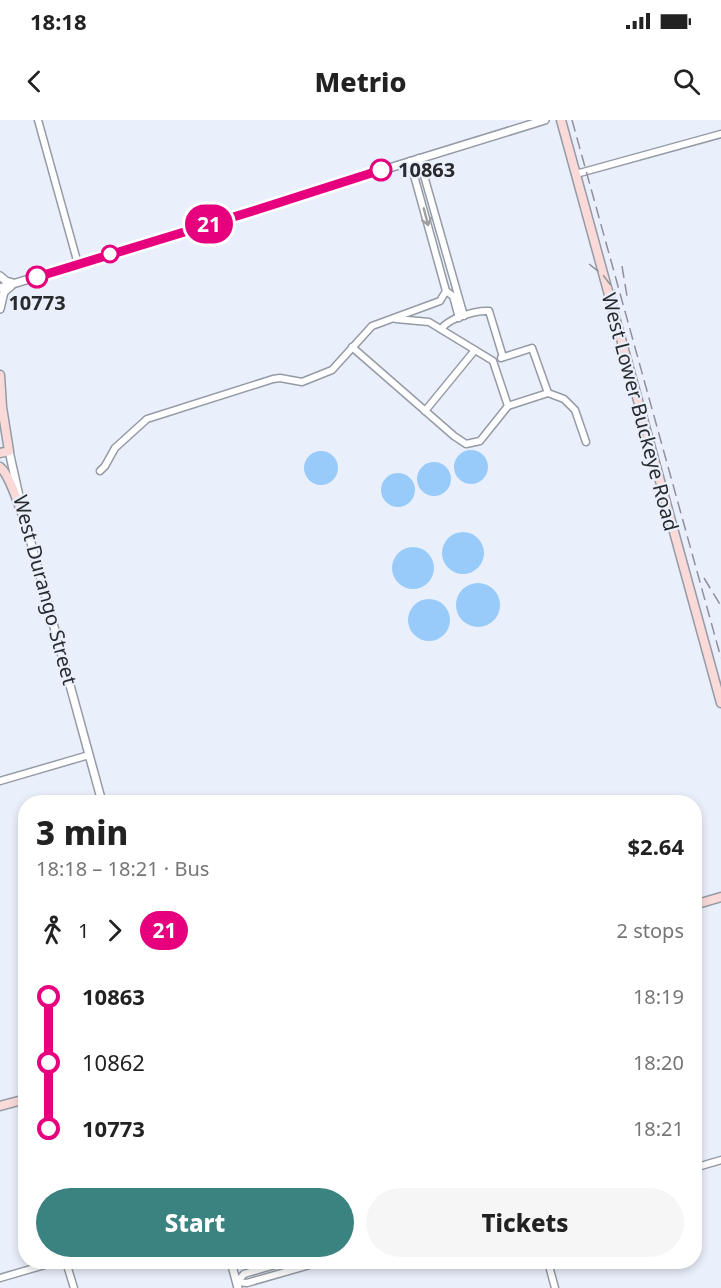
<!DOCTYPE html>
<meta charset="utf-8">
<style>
body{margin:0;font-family:"Noto Sans",sans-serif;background:#f6f6f6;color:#222;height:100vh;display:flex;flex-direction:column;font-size:22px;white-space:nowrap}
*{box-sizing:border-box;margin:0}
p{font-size:20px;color:#767676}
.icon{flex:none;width:33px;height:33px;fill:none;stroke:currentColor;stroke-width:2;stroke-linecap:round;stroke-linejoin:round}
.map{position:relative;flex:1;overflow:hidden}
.sheet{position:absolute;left:18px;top:675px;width:684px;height:474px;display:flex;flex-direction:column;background:#fff;border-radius:24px;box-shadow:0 3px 9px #0003}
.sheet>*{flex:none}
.badge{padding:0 12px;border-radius:20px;font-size:21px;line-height:39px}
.map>.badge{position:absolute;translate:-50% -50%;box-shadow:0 0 0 3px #fff}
.legs{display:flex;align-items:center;gap:9px;height:66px;padding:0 18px;font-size:20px}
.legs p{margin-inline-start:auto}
.overview{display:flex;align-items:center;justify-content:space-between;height:102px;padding:0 18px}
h1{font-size:33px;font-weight:800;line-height:45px}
.primary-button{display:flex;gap:12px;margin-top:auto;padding:12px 18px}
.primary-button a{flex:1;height:69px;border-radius:36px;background:#3a8381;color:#fff;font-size:24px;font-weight:800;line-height:69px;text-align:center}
.primary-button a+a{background:#f6f6f6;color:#222}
ul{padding:0 18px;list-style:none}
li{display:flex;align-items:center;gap:21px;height:66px;font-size:22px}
li i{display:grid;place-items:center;width:9px;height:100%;margin:0 8px;background:currentColor}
li i::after{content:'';width:15px;height:15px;margin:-8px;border:4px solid;border-radius:50%;background:#fff}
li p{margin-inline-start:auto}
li:first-child i{background:linear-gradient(#0000 50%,currentColor 0)}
li:last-child i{background:linear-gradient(currentColor 50%,#0000 0)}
.status{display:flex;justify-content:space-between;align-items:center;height:42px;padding:0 30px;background:#fff;direction:ltr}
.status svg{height:16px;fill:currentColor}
header{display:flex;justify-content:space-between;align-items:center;height:78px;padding:0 18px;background:#fff;font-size:27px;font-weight:800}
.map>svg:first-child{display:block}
.water{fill:#98cbf9}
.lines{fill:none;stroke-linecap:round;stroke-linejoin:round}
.minor-casing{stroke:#959ba5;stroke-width:9}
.tertiary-casing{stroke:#959ba5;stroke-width:10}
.secondary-casing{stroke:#959ba5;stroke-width:11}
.minor{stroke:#fff;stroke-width:6}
.tertiary{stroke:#fff;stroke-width:7}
.secondary{stroke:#f9dad8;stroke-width:8}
.rail{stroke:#8d9199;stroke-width:1.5;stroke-dasharray:12 6;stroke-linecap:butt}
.oneway{stroke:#9e9fa1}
.line-1-casing{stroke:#fff;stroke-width:14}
.line-1{stroke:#e6007e;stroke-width:9}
.stop-1-dot{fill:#fff;stroke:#e6007e;stroke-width:3}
.labels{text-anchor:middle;stroke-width:4.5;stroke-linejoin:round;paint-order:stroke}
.stop-label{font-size:20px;font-weight:bold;fill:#282a2e;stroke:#eaf0fb;text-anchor:start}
.street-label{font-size:20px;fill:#282a2e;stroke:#eaf0fb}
</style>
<div class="status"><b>18:18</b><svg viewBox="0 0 49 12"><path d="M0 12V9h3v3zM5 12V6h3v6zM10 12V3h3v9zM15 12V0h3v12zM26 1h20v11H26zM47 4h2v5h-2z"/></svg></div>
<header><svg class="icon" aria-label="back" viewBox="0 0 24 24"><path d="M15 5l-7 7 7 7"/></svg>Metrio<svg class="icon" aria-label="search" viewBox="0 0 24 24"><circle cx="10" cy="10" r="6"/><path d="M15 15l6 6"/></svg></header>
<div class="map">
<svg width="721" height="1168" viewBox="0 0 721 1168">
<rect width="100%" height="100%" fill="#eaf0fb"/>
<g class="water">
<circle cx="471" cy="347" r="17"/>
<circle cx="321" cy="348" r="17"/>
<circle cx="434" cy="359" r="17"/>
<circle cx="398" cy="370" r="17"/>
<circle cx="463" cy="433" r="21"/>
<circle cx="413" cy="448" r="21"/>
<circle cx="478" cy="485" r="22"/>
<circle cx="429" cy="500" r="21"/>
</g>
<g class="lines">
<g class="minor-casing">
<g id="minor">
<path d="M38 0 78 144"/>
<path d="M419 38 464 196"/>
<path d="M410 41 446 171 453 176 459 198"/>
<path d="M576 54 721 14"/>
<path d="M396 199 429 202 493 241 508 286"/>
<path d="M441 209C449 198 476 190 489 191L503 237"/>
<path d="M352 227 454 316 466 324 480 321 508 286 548 273 564 279 575 290 586 322"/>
<path d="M501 238 532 228 548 273"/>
<path d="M425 291 475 230"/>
<path d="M100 351 105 346 115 328 147 299 273 259 280 258 302 262 332 250 372 206 440 181 446 171"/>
<path d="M0 661 89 635"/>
<path d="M694 1048 721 1040"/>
<path d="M66 1142 74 1168"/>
<path d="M548 1142 555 1168"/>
<path d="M0 1158 55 1142"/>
<path d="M237 1162 247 1163 320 1142"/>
<path d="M237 1162 244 1154 285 1142"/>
</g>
</g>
<g class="tertiary-casing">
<g id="tertiary">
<path d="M0 156 6 161 13 163"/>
<path d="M0 168 545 0"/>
<path d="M0 189 4 172 11 166"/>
<path d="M9 331 19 376"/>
<path d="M22 390 102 682"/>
<path d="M231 1142 238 1168"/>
</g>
</g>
<g class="secondary-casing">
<g id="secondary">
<path d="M561 0 721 583"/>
<path d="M0 255 2 287 9 331 0 333"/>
<path d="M0 347C10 355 17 382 23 395"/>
<path d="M694 785 721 777"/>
<path d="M0 986 26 979"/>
</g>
</g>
<use href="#minor" class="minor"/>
<use href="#tertiary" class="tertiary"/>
<use href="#secondary" class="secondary"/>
<g class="rail">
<path d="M572 0 721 538"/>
<path d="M589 144 603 155 616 172"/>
<path d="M622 146 627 176"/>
<path d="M704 458 721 486"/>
</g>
</g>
<defs><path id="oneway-shaft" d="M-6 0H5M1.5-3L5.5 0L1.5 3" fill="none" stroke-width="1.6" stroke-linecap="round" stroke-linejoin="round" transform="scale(1.5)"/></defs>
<use class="oneway" href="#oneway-shaft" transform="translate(426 97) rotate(75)"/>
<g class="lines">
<g class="line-1-casing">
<path id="line-1" d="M37 157 253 91 381 50"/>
</g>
<use href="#line-1" class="line-1"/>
</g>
<g class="stop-1-dot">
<circle cx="381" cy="50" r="10"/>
<circle cx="110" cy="134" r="8"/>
<circle cx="37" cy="157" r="10"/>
</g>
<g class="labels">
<g class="stop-label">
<text x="398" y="57">10863</text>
<text x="37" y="190" text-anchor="middle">10773</text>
</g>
<g class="street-label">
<text transform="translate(640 292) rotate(75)" y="7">West Lower Buckeye Road</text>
<text transform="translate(45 470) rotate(75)" y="7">West Durango Street</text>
</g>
</g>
</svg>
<b class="badge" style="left:209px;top:104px;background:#e6007e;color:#fff">21</b>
<section class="sheet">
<div class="overview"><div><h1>3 min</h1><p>18:18 – 18:21 · Bus</p></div><b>$2.64</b></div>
<div class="legs"><svg class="icon" aria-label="walk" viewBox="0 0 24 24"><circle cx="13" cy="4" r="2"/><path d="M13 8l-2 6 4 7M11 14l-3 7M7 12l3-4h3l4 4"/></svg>1<svg class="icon" aria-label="forward" viewBox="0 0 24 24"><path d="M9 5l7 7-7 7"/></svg><b class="badge" style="background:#e6007e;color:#fff">21</b><p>2 stops</p></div>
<ul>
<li><i style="color:#e6007e"></i><b>10863</b><p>18:19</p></li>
<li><i style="color:#e6007e"></i><span>10862</span><p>18:20</p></li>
<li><i style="color:#e6007e"></i><b>10773</b><p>18:21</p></li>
</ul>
<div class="primary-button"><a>Start</a><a>Tickets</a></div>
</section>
</div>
